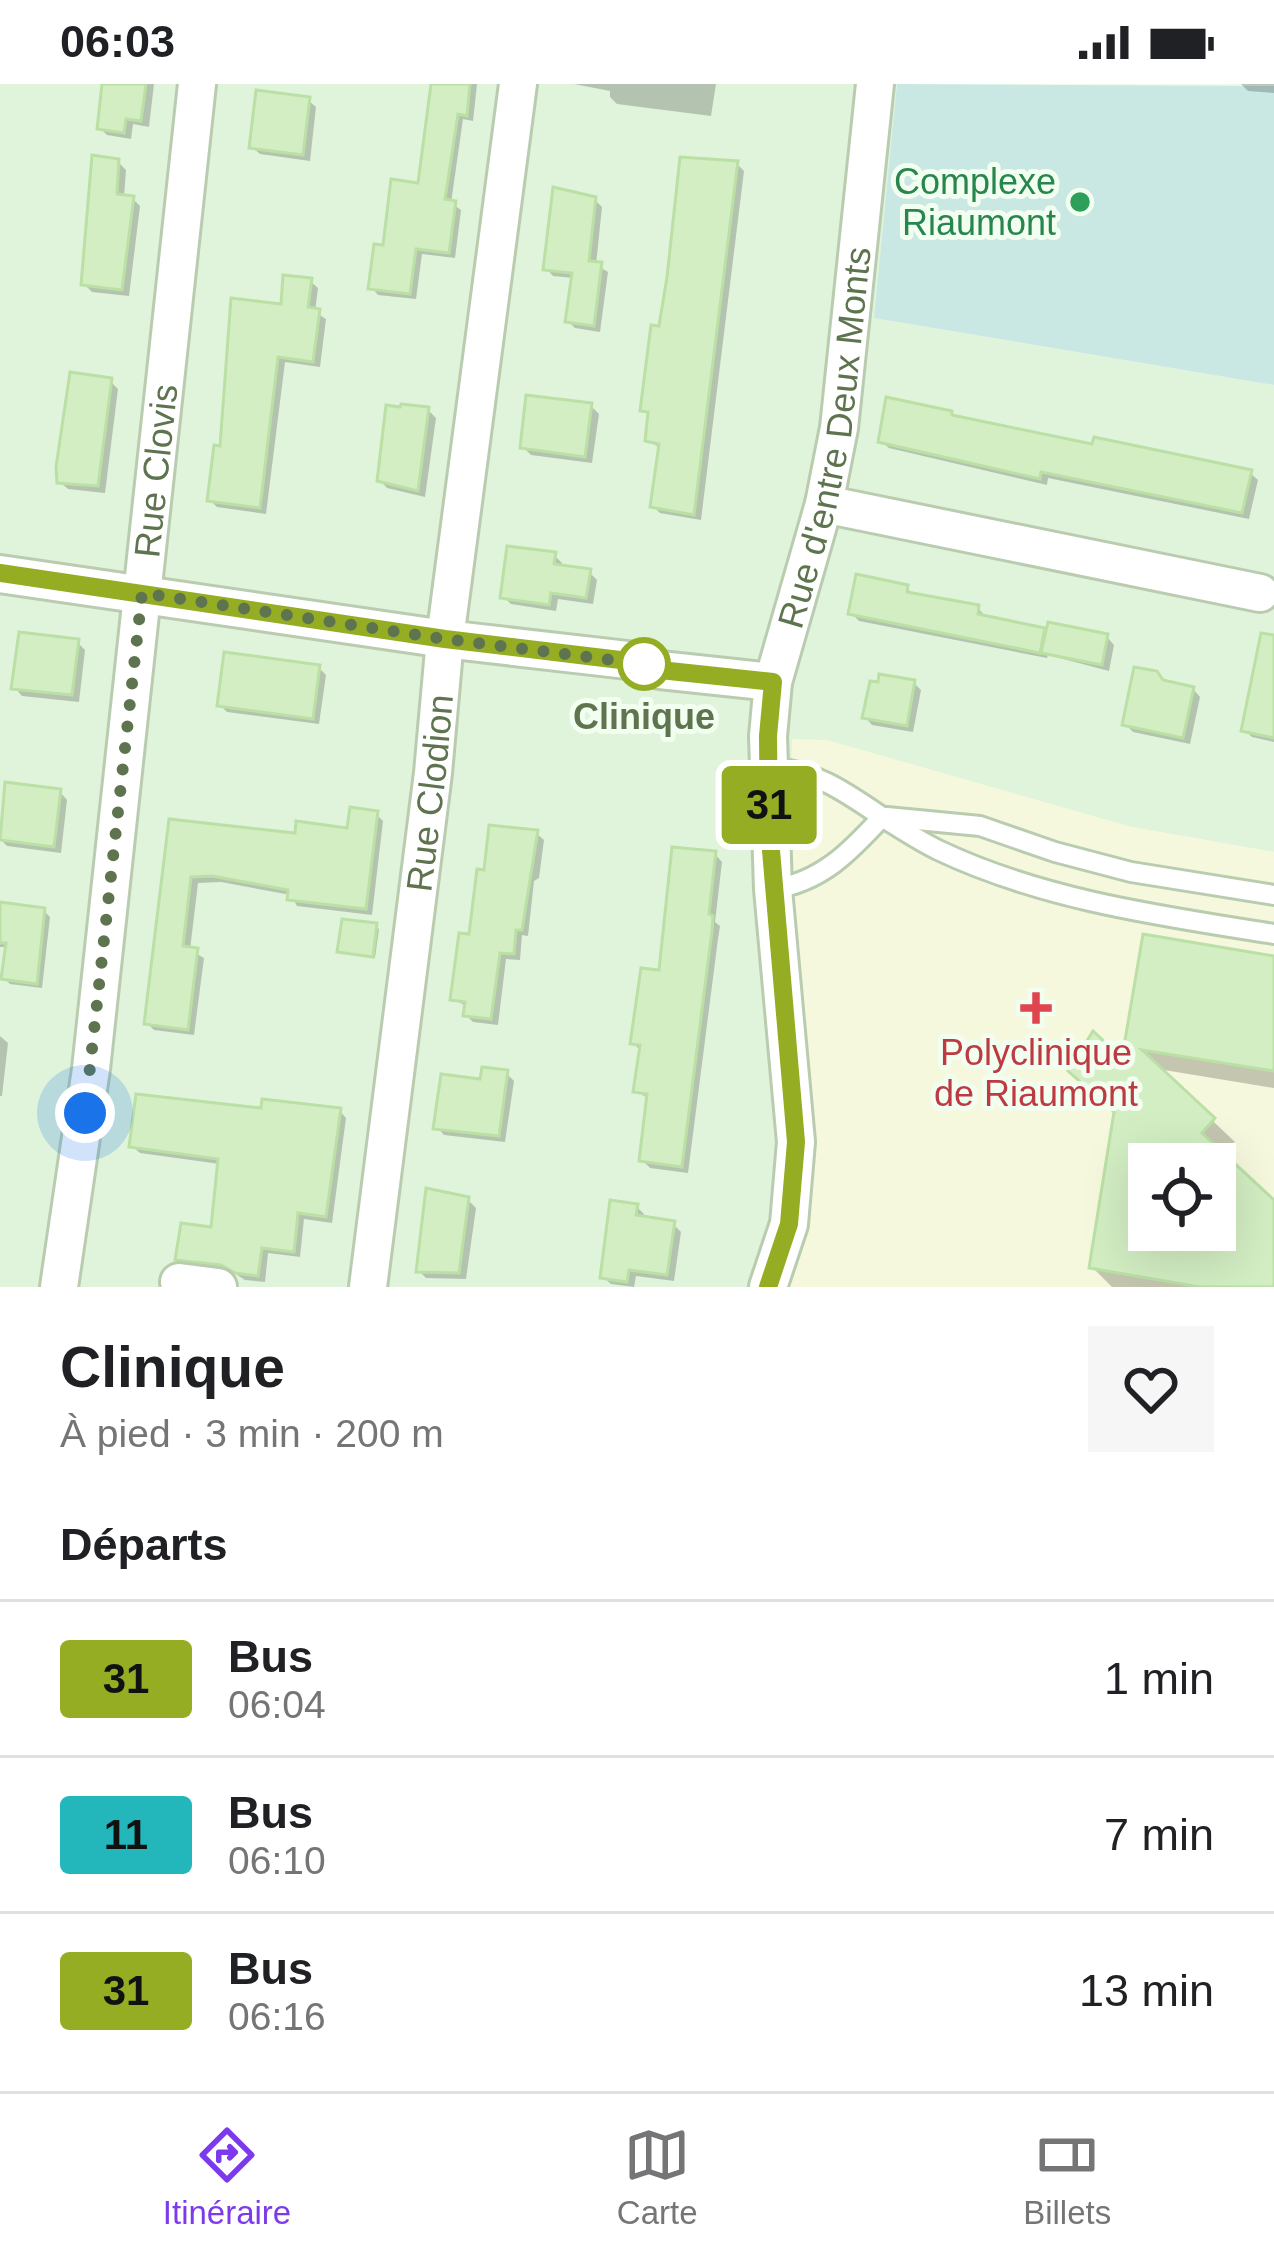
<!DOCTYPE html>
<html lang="fr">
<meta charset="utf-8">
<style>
body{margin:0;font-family:Arial,sans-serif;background:#f6f6f6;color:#202124;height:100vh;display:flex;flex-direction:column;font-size:45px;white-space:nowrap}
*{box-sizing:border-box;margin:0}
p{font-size:39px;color:#757577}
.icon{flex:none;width:66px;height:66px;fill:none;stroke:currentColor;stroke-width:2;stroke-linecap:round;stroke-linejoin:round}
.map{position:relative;height:1203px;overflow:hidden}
.side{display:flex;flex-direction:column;background:#fff;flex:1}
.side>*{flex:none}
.badge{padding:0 24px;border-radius:9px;font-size:42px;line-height:78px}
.buttons{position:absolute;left:1128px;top:1059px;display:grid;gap:24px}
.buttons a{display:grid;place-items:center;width:108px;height:108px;border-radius:0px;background:#fff;box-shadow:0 12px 48px #0002;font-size:60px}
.you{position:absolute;width:60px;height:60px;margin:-30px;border:9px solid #fff;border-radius:50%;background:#1a73e8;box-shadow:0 0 0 18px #1a73e833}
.map>.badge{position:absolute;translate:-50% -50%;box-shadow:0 0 0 6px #fff}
h2{padding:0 60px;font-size:45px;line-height:108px}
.round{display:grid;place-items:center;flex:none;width:126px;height:126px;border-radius:0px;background:#f6f6f6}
.headline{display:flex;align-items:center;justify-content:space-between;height:204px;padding:0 60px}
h1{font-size:57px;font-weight:700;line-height:90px}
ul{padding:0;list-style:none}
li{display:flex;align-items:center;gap:36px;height:156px;padding:0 60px;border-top:3px solid #e0e0e0}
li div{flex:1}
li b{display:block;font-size:45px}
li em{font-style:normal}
li .badge{min-width:132px;font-weight:700;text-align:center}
.status{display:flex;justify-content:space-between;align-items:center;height:84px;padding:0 60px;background:#fff;direction:ltr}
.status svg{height:33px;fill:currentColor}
.menu{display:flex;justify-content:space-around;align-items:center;height:168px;border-top:3px solid #e0e0e0;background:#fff;font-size:33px;color:#757577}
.menu a{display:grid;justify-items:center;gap:6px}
.menu .on{color:#7c3aed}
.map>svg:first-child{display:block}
.residential{fill:#e0f4db}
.medical{fill:#f5f8dd;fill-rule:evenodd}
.green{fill:#c9e8e3}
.shadow{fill:#0003;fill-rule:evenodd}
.building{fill:#d3eec3;stroke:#bbe0a5;stroke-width:3;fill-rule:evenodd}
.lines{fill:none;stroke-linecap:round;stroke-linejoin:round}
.lane-casing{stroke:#b9ccb0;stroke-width:24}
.street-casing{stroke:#b9ccb0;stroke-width:42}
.lane{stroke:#fff;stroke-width:18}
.street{stroke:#fff;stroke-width:36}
.line-casing{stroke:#fff;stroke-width:27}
.line{stroke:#94ad23;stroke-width:18}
.walk{stroke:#5e744f;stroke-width:12;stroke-dasharray:0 21.6}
.leisure-dot{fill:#2e9e5b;stroke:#f2fef0;stroke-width:4.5}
.stop-dot{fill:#fff;stroke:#94ad23;stroke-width:6}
.health-dot{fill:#e0444e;stroke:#f2fef0;stroke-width:4.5}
.labels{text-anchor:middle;stroke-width:10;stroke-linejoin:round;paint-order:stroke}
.leisure-label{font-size:36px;fill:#27864d;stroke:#f2fef0;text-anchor:end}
.street-label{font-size:36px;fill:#5e744f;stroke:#f2fef0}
.stop-label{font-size:36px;font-weight:bold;fill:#5e744f;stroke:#f2fef0}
.health-label{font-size:36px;fill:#be3a42;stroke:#f2fef0}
</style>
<div class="status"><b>06:03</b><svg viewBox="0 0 49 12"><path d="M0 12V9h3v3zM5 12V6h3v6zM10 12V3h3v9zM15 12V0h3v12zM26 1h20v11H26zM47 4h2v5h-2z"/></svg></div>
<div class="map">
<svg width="1274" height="1203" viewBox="0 0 1274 1203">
<rect width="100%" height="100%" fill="#ecfbe9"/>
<path class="residential" d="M0 0H897L875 234 1274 301V768L1132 743 790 755 808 1150 790 1203H0Z"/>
<path class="medical" d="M792 655 827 656 1132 743 1274 768V1203H790L808 1150 790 755ZM1149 1080H1215V1146H1149Z"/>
<path class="green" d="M897 0 1274 2V301L874 234Z"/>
<g class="shadow">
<path d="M103 0H154L149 43 133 40 131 55 107 51 100 44Z"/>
<path d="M431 0H477L473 37 463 35 451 119 461 126 455 174 422 170 416 215 378 211 372 204 386 164 420 102Z"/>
<path d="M574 0H716L711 32 617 20 610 13V7Z"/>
<path d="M1241 0H1274V9L1248 7Z"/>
<path d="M308 16 316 23 310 77 260 70 252 63Z"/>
<path d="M118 78 126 86 124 113 132 114 140 122 129 212 92 208 84 200Z"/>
<path d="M737 80 744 87 701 436 660 429 653 422 661 365 648 356 651 333 643 325 661 246Z"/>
<path d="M595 116 602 123 596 181 608 188 600 248 575 244 568 237 574 194 553 192 546 184Z"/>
<path d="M310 197 318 204 315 228 326 235 320 283 285 278 266 430 217 423 210 416 284 223Z"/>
<path d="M110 297 118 305 105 409 68 405 60 398Z"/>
<path d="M591 322 599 330 592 379 531 371 523 363Z"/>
<path d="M428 326 436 334 425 413 387 404 380 396Z"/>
<path d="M951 329 956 335 1095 363 1250 389 1258 396 1249 435 1048 394 1047 401 889 364 881 357Z"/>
<path d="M554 471 562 479 561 484 589 488 597 496 593 520 558 515 556 527 511 520 504 513Z"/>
<path d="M906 503 916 513 978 524 985 532 1048 550 1107 553 1114 561 1109 587 1048 571 1047 574 859 537 851 529Z"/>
<path d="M77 558 85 566 79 618 22 612 15 604Z"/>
<path d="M319 584 326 591 319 640 227 628 220 621Z"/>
<path d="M914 599 921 606 913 648 872 641 865 633Z"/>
<path d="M1165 600 1193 605 1200 613 1190 660 1133 648 1125 640Z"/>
<path d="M1274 601V658L1252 653 1244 646Z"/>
<path d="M7 701 60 708 67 716 61 769 7 762 0 755Z"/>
<path d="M376 730 383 737 372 831 297 822 291 811 221 798 198 799 190 866 204 874 194 951 154 946 147 939 172 738 298 753 350 748Z"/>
<path d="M536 749 544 756 539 794 534 797 528 852 522 851 520 876 506 875 498 941 473 938 466 931 467 923 454 915 487 789Z"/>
<path d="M715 770 722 778 715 838 720 842 718 855 688 1089 650 1084 642 1076 649 1015 636 1007 642 968 633 959Z"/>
<path d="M0 821 44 827 50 833 42 904 10 900 4 894 8 863H0Z"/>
<path d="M376 842 379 845 375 874 340 867Z"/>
<path d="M1145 854 1274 875V1004L1158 985 1235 1058 1222 1072 1274 1120V1203H1112L1092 1183ZM1149 1080H1215V1146H1149Z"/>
<path d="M0 952 8 959 2 1012H0Z"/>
<path d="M506 989 514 997 505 1058 444 1051 437 1043 483 998Z"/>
<path d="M339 1026 346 1034 332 1139 304 1135 300 1173 268 1169 265 1198 245 1196 231 1187 186 1183 179 1175 213 1147 220 1080 140 1069 132 1062 264 1027Z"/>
<path d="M468 1116 476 1124 466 1195 426 1194 419 1187Z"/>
<path d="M637 1123 644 1130 643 1136 673 1140 681 1148 674 1197 636 1192 634 1203 611 1200 603 1193Z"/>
</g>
<g class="building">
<path d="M102 0H146L141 37 126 35 124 49 97 45Z"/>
<path d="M431 0H470L467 32 458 30 445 115 456 117 449 169 416 165 410 210 368 205 374 160 383 161 391 95 418 99Z"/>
<path d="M256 6 310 13 303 71 249 64Z"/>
<path d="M92 71 119 75 117 110 134 112 122 206 81 201Z"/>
<path d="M680 73 738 77 694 431 650 423 659 360 645 357 648 328 640 327 651 241 659 242 667 193Z"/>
<path d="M553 103 596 113 589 177 602 178 594 242 565 238 572 189 543 186Z"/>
<path d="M283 191 312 194 308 223 320 225 313 278 278 273 260 424 207 417 214 361 220 362 231 214 281 220Z"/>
<path d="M70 288 112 294 98 402 57 399 56 383Z"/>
<path d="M526 311 592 319 585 373 520 364Z"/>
<path d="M886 313 952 327V331L1092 360 1094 353 1252 386 1242 429 1041 388 1040 395 878 358Z"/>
<path d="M401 320 429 323 418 407 377 397 386 321 400 323Z"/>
<path d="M507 462 556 468 554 480 591 485 586 514 551 509 549 521 500 514Z"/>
<path d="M856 490 908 501 907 508 979 521 978 530 1045 544 1040 569 848 530Z"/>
<path d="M1048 538 1108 550 1102 581 1041 569Z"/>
<path d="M19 548 79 555 72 611 11 605Z"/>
<path d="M1261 549 1274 551V654L1241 647Z"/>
<path d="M224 568 320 581 313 635 217 622Z"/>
<path d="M1134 583 1157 587 1163 596 1194 603 1183 654 1122 641Z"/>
<path d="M879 590 915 596 907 642 862 634 870 597 878 598Z"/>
<path d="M5 698 61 705 54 763 0 756Z"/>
<path d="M350 723 378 727 366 825 287 816 288 806 212 792 191 793 183 862 198 864 188 946 144 940 169 735 295 749 296 737 347 744Z"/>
<path d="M489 741 538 746 522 846H516L514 870 500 869 491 935 463 932 465 918 450 916 459 849 469 850 477 785 484 786Z"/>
<path d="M672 763 716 767 709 830 713 832 712 847 682 1083 639 1077 647 1010 633 1008 640 961 630 960 641 884 659 886Z"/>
<path d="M0 818 45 824 37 900 1 895 6 859H0Z"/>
<path d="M342 835 377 839 373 873 337 868Z"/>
<path d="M1143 850 1274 872V987L1142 966 1215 1034 1202 1049 1274 1116V1203H1200L1089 1184 1114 1028 1068 987 1093 947 1122 974ZM1149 1080H1215V1146H1149Z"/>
<path d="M482 983 508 986 499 1052 433 1045 441 990 480 995Z"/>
<path d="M136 1010 261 1024 262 1015 341 1024 326 1133 298 1129 294 1168 262 1164 258 1192 235 1189 221 1181 175 1176 181 1139 211 1143 218 1075 129 1063Z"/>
<path d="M426 1104 469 1113 459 1189 416 1188Z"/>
<path d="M610 1116 638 1120 636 1131 675 1137 667 1191 629 1186 627 1198 600 1194Z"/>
</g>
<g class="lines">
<g class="lane-casing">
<g id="lane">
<path d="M768 684C812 684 847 709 882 733 850 768 821 798 773 805"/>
<path d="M882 733C900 744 919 757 938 766 1043 816 1161 832 1274 850"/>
<path d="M887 733 980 742 1055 768 1131 788 1274 811"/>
</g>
</g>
<g class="street-casing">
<g id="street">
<path d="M824 420 1260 509"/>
<path d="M0 490 445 555 636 577 660 586 773 598"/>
<path d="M179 1198 218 1203"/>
<path id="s1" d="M59 1203 91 985 197 0"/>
<path id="s2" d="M368 1203 433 689 445 555 518 0"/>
<path id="s3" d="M768 1203 789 1140 796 1058 773 805 768 652 773 598 824 420 839 344 875 0"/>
</g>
</g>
<use href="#lane" class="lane"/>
<use href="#street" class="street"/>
</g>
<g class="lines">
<g class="line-casing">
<path id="line" d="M0 489 445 555 637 578 660 586 773 598 768 652 769 743 796 1058 789 1140 768 1203"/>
</g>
<use href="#line" class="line"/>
<path class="walk" d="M85 1029 142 509 445 555 644 580"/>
</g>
<circle class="leisure-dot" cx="1080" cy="118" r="12"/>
<circle class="stop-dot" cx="644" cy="580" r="24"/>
<path class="health-dot" d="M1030 906h12v12h12v12h-12v12h-12v-12h-12v-12h12z"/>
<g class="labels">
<g class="leisure-label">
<text x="1056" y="110">Complexe<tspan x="1056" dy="41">Riaumont</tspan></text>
</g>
<g class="street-label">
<text dy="13" stroke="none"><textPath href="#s3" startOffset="861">Rue d'entre Deux Monts</textPath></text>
<text dy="13" stroke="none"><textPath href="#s1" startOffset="822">Rue Clovis</textPath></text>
<text dy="13" stroke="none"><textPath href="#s2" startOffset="498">Rue Clodion</textPath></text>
</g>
<g class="stop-label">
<text x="644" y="645">Clinique</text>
</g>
<g class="health-label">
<text x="1036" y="981">Polyclinique<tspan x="1036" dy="41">de Riaumont</tspan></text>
</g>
</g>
</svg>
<div class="buttons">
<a><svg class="icon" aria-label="locate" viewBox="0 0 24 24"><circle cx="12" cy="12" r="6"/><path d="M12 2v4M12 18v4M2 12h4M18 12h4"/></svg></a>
</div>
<div class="you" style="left:85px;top:1029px"></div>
<b class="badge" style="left:769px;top:721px;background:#94ad23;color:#111">31</b>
</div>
<section class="side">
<div class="headline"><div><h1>Clinique</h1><p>À pied · 3 min · 200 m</p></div><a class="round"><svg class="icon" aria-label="heart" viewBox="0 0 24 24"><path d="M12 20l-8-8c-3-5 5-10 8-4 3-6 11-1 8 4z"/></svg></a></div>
<h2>Départs</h2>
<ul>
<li><span class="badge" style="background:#94ad23;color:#111">31</span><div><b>Bus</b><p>06:04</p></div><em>1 min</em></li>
<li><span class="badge" style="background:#23b6bb;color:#111">11</span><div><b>Bus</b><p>06:10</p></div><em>7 min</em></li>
<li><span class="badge" style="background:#94ad23;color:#111">31</span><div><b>Bus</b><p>06:16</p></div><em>13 min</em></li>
</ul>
</section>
<nav class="menu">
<a class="on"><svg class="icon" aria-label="directions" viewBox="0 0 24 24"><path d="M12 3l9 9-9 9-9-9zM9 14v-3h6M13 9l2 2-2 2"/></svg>Itinéraire</a>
<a><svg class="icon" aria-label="map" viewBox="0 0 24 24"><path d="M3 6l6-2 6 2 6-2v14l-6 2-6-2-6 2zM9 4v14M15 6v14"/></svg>Carte</a>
<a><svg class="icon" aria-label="tickets" viewBox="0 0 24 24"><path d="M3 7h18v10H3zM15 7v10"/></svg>Billets</a>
</nav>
